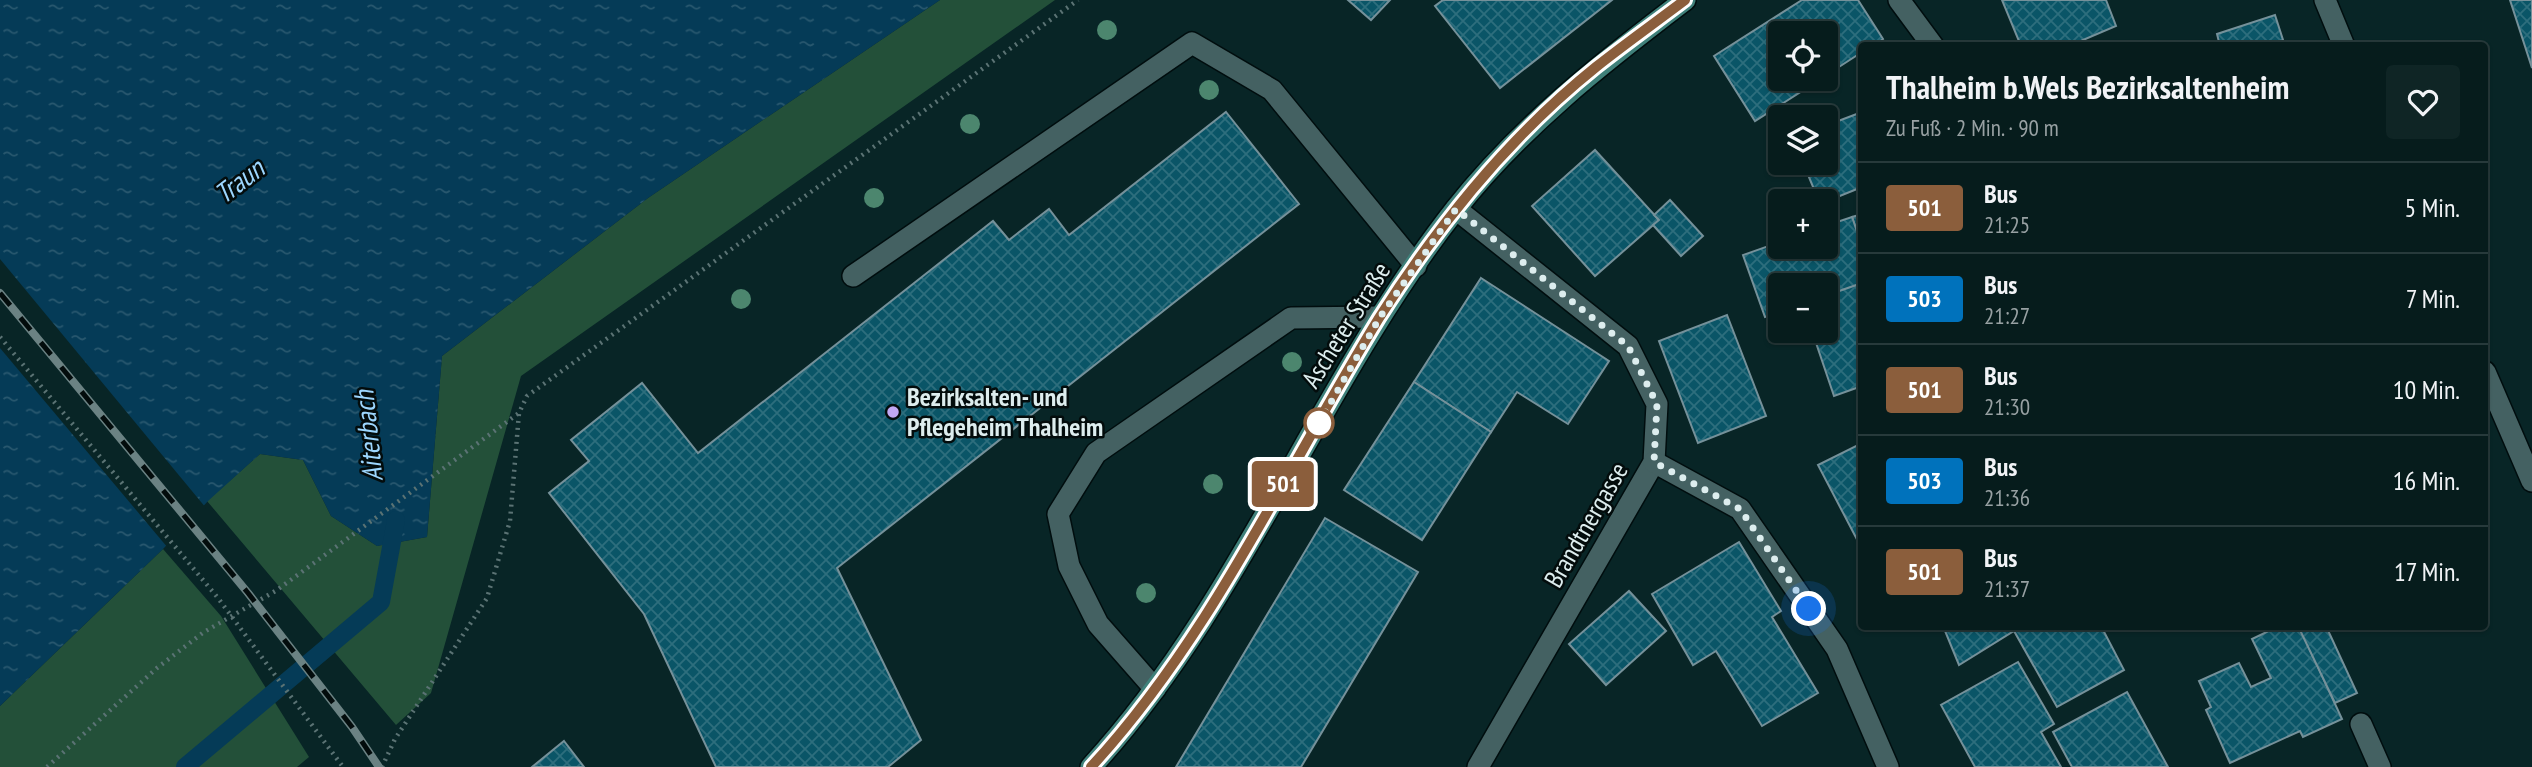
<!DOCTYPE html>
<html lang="de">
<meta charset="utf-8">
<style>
body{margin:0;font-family:"PT Sans Narrow",sans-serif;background:#0f2525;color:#f1f3f6;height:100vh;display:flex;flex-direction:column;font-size:26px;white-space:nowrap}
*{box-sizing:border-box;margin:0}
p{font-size:23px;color:#98a1a3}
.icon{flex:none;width:38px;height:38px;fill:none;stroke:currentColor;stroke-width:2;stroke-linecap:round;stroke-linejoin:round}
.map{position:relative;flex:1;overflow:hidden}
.panel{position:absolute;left:1858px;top:42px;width:630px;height:588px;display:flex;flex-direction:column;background:#061c1c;border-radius:7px;box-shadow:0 2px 5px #0004,0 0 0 2px #273a3b}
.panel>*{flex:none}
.badge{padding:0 14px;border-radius:5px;font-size:24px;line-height:46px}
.fabs{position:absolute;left:1768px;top:21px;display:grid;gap:14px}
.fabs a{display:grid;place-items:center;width:70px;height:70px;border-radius:7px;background:#061c1c;box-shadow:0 2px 5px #0004,0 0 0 2px #273a3b;font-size:35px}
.you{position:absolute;width:35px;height:35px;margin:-18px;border:5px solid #fff;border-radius:50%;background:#1a73e8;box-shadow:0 0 0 10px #1a73e833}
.map>.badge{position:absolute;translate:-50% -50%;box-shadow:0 0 0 4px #fff}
.round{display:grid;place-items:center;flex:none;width:74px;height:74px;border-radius:7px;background:#0f2525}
.headline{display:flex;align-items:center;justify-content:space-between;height:119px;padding:0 28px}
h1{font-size:33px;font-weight:700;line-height:52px}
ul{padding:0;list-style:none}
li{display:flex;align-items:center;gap:21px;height:91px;padding:0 28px;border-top:2px solid #273a3b}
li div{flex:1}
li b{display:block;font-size:26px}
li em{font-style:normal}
li .badge{min-width:77px;font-weight:700;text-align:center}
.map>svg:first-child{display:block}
.green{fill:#235039}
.water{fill:url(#water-ripples)}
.pier{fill:#082526}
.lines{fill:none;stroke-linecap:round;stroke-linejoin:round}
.stream{stroke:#053b57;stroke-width:18}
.building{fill:url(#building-cross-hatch);stroke:#75919a;stroke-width:2}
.lane-casing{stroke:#000d0e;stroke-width:24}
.street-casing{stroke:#000d0e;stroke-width:24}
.secondary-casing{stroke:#000d0e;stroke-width:24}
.path{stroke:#5b7374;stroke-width:4.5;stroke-dasharray:2 5;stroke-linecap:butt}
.lane{stroke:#446162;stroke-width:21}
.street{stroke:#446162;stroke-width:21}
.secondary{stroke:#3f807a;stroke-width:21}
.rail-casing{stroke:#6b8283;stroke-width:8}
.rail{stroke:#030c0c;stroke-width:5;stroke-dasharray:16;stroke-linecap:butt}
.path-bridge{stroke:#5b7374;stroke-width:4.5;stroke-dasharray:2 5;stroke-linecap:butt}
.tree{fill:#4c866e}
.line-casing{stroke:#fff;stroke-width:16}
.line{stroke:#8b5e3c;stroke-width:10}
.walk{stroke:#ddedee;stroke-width:7;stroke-dasharray:0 12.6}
.poi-dot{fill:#c1a8f3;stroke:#030c0c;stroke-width:2.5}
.stop-dot{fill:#fff;stroke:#8b5e3c;stroke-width:3.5}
.labels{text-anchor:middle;stroke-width:5;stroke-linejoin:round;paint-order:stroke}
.street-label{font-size:26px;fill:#ddedee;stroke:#030c0c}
.poi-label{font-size:26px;font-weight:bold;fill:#ddedee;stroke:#030c0c;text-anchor:start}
.water-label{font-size:28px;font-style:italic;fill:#9cd6fe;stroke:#030c0c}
</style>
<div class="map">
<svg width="2532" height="767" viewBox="0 0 2532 767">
<defs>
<pattern id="water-ripples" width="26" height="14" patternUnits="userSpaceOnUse" patternTransform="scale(1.75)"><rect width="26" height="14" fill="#053b57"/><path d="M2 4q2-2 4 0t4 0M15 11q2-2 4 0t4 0" fill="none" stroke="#29586f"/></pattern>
<pattern id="building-cross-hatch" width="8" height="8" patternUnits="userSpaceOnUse" patternTransform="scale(1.75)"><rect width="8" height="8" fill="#0a5567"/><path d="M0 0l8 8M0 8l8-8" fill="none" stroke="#2d6e7d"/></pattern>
</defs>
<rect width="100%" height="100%" fill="#082526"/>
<g class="green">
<path d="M940 0H1055L521 376 431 693 396 725 207 501 260 454 303 460 331 516 377 546 427 537 442 356 648 198Z"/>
<path d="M163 549 221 616 309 757 297 767H0V706Z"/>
</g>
<path class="water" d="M0 0H940L648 198 442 356 427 537 377 546 331 516 303 460 260 454 208 501 163 549 0 706Z"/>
<path class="pier" d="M0 259 206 508 168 548 0 348Z"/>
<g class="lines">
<path class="stream" d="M185 767 381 602 396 520"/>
</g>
<g class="building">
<path d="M1348 0H1390L1371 20Z"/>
<path d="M1443 0H1612L1500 88 1435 6Z"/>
<path d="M1802 0H1858L1883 39 1873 46H1862V52L1825 76V33H1780V79H1821L1755 121 1714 56Z"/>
<path d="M2002 0H2106L2116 26 2069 46H2021Z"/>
<path d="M2510 0H2532V68Z"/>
<path d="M2275 15 2283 40 2266 46H2220L2217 34Z"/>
<path d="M1226 112 1299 204 837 568 921 740 888 767H716L644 614 549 493 589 461 571 440 642 383 698 453 993 221 1009 240 1049 209 1069 235Z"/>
<path d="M1862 112V187L1825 202 1819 201 1803 163H1825V126Z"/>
<path d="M1595 150 1659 220 1595 276 1532 206Z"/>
<path d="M1670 200 1703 236 1681 256 1653 225 1659 220 1654 215Z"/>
<path d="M1862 214V246L1852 217Z"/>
<path d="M1852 217 1862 246V284L1825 296V285H1780V312L1765 317 1743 255 1780 242V247H1825V226Z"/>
<path d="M1481 278 1609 361 1568 424 1517 392 1491 432 1414 382Z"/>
<path d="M1862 283V386L1834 396 1812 331H1825V296Z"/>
<path d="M1727 315 1766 416 1698 443 1659 341Z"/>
<path d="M1414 382 1491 432 1422 540 1344 490Z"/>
<path d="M1862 443V549L1818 465Z"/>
<path d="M1325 518 1418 572 1301 767H1176Z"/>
<path d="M1739 542 1781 611 1772 617 1818 693 1762 726 1716 651 1693 665 1652 594Z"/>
<path d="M1629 591 1666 631 1606 685 1569 644Z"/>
<path d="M1943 626H2101L2124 670 2057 707 2014 631 1959 665Z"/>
<path d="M2279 626H2299L2342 719 2303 737 2300 731 2230 763 2206 710 2211 707 2199 681 2239 663 2251 687 2271 678 2252 639Z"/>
<path d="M2302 626H2326L2357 693 2335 703 2299 628Z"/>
<path d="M2018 662 2054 724 2041 732 2061 767H1975L1941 705Z"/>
<path d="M2127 692 2168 767H2072L2053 732Z"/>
<path d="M564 741 584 767H532Z"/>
</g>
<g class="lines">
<g class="lane-casing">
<g id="lane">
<path d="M1899 0 1933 46"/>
<path d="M853 276 1192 43 1272 90 1416 266"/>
<path d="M1155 689 1098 624 1069 566 1058 514 1096 453 1291 318 1380 317"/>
<path d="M2361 724 2380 767"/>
</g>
</g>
<g class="street-casing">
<g id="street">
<path d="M2325 0 2344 46"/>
<path d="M1456 209 1628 346 1657 404 1654 462 1478 767"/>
<path d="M2485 372 2532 481"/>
<path d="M1654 462 1740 509 1837 649 1888 767"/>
</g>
</g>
<g class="secondary-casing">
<path id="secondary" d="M1091 767C1242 602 1318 385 1455 210 1520 127 1602 63 1685 0"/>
</g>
<g class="path">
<path d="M47 767 157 668 204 632 277 590 519 413"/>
<path d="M382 767 395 739 487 598 510 521 519 413 527 396 1078 0"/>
</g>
<use href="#lane" class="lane"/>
<use href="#street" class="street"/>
<use href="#secondary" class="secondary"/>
<g class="rail-casing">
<path id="rail" d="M0 293 248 593 352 727 379 767"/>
</g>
<use href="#rail" class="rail"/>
<path class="path-bridge" d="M0 337 218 598 343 767"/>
</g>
<g class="tree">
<circle cx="1107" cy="30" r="10"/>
<circle cx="1209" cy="90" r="10"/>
<circle cx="970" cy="124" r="10"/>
<circle cx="874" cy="198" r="10"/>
<circle cx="741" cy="299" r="10"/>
<circle cx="1292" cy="362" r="10"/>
<circle cx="1213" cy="484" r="10"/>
<circle cx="1146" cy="593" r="10"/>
</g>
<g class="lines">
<g class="line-casing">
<path id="line" d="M1091 767C1212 636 1286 469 1379 318 1438 225 1510 136 1596 67 1625 44 1656 22 1685 0"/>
</g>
<use href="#line" class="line"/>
<path class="walk" d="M1319 423 1380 317 1456 209 1628 346 1657 404 1654 462 1740 509 1809 609"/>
</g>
<circle class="poi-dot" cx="893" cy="412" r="7"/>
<circle class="stop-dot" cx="1319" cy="423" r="14"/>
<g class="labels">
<g class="street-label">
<text transform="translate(1346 325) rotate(-58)" y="9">Ascheter Straße</text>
<text transform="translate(1586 525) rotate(-60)" y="9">Brandtnergasse</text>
</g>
<g class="poi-label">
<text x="907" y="406">Bezirksalten- und<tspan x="907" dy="30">Pflegeheim Thalheim</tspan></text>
</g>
<g class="water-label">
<text transform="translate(239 181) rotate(-37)" y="10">Traun</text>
<text transform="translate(368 436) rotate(-96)" y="10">Aiterbach</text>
</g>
</g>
</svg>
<div class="fabs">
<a><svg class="icon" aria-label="locate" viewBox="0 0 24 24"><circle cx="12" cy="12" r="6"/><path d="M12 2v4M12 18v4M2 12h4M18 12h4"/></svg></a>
<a><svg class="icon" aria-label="layers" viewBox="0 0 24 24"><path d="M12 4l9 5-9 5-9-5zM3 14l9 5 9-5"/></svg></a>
<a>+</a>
<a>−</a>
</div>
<div class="you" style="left:1809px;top:609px"></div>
<b class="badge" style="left:1283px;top:484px;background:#8b5e3c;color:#fff">501</b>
<section class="panel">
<div class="headline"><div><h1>Thalheim b.Wels Bezirksaltenheim</h1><p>Zu Fuß · 2 Min. · 90 m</p></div><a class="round"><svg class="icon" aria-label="heart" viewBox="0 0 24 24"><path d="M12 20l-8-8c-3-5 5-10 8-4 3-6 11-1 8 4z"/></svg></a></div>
<ul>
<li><span class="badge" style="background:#8b5e3c;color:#fff">501</span><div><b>Bus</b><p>21:25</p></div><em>5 Min.</em></li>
<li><span class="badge" style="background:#0072bc;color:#fff">503</span><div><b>Bus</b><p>21:27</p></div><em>7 Min.</em></li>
<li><span class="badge" style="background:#8b5e3c;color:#fff">501</span><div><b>Bus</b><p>21:30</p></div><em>10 Min.</em></li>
<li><span class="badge" style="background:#0072bc;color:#fff">503</span><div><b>Bus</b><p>21:36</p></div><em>16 Min.</em></li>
<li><span class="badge" style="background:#8b5e3c;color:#fff">501</span><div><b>Bus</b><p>21:37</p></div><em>17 Min.</em></li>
</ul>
</section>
</div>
